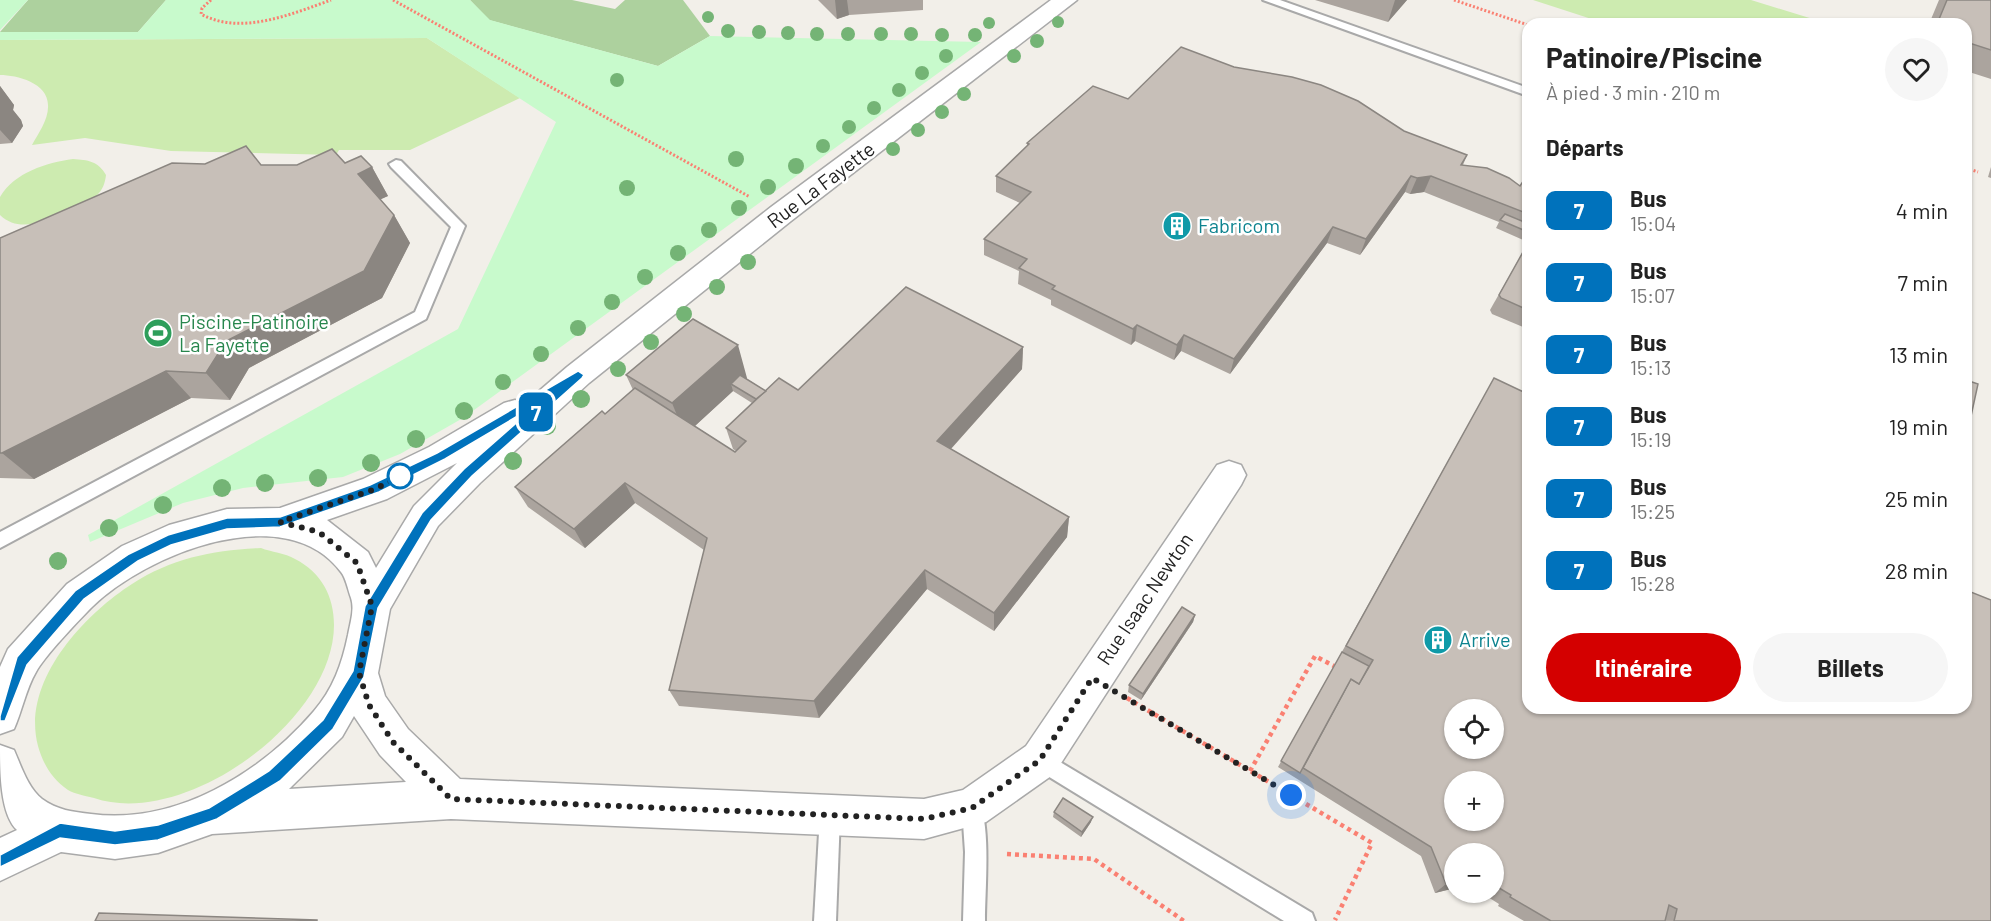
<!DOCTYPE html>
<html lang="fr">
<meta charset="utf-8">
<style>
body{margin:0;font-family:Barlow,sans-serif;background:#f6f6f6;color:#222;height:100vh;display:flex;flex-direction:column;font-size:22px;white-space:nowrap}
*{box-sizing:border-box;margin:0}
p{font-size:20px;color:#767676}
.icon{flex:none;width:33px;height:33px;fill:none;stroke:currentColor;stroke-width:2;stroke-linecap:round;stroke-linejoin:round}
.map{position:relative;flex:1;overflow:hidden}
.drawer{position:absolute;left:1522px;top:18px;width:450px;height:696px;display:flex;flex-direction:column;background:#fff;border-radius:18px;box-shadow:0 2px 4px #0004}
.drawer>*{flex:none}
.badge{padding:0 12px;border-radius:9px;font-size:21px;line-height:39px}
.controls{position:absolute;left:1444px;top:699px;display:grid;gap:12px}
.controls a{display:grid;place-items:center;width:60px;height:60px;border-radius:50%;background:#fff;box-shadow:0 2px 4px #0004;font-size:30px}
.you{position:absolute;width:30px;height:30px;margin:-15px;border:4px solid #fff;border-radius:50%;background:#1a73e8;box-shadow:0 0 0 9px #1a73e833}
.map>.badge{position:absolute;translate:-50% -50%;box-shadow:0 0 0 3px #fff}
h2{padding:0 24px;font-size:22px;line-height:54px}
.round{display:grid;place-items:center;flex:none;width:63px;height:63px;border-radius:32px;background:#f6f6f6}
.headline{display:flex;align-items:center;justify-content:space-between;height:102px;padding:0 24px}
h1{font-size:28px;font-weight:700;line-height:45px}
.action{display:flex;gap:12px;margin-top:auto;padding:12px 24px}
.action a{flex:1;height:69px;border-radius:36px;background:#d40000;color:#fff;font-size:24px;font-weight:700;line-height:69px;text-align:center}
.action a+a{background:#f6f6f6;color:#222}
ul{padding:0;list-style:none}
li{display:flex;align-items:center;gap:18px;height:72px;padding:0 24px}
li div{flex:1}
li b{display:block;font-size:22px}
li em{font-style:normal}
li .badge{min-width:66px;font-weight:700;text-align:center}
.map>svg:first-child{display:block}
.grass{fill:#cdebb0}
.forest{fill:#add19e}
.park{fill:#c8facc}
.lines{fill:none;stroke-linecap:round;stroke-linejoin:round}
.service-casing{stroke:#a9a9a9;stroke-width:4}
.minor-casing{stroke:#a9a9a9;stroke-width:3}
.path-far1{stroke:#fa8072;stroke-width:3;stroke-dasharray:2 2;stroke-linecap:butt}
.path{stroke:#fa8072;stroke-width:4.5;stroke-dasharray:4 4;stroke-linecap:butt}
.service{fill:#fff;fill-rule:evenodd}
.minor{fill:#fff;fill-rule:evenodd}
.tree{fill:#74b475}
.wall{fill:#aba49e;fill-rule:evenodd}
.shaded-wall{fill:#8b8681}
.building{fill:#c7bfb8;stroke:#8b8681;stroke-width:1.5;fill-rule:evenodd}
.line{fill:#0072bc;stroke:#fff;stroke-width:1.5}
.walk{stroke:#222;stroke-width:6;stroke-dasharray:0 10.8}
.stop-dot{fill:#fff;stroke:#0072bc;stroke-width:3}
.labels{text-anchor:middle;stroke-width:5;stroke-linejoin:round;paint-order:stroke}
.street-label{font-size:20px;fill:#222;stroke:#fff}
.culture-label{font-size:20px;fill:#0d838f;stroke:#fff;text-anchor:start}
.leisure-label{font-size:20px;fill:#27864d;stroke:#fff;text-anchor:start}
</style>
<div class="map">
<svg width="1991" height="921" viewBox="0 0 1991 921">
<rect width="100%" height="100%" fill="#f2efe9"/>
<g class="grass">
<path d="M1533 0H1751L1829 24H1607Z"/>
<path d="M427 38 520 98 410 150H339L336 155 171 151 85 138 32 145C38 134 49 119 48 105 48 83 17 75 0 75V40Z"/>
<path d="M73 159C88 160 98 161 106 175 105 183 103 190 96 196 90 202 79 205 71 209 49 219 21 235 0 215V197C15 172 46 163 73 159Z"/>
<path d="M261 548C271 552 285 553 295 559 321 572 334 596 334 625 334 720 185 829 94 798 86 796 75 794 68 790 52 779 43 764 38 746 21 683 82 616 132 584 172 558 214 550 261 548Z"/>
</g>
<g class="forest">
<path d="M28 0H166L138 32H0Z"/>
<path d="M470 0H572L615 9 625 0H683L710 36 658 66 489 20Z"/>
</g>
<g class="park">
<path d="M0 0H28L0 30Z"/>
<path d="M166 0H470L490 20 658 66 710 36 981 42 463 418 400 454 343 477 243 488 183 503 90 542 88 535 458 329 556 122 427 38 0 40V32H138Z"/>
</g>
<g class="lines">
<g class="service-casing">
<g id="service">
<path d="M1263 0H1280L1528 88V96Z"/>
<path d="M396 160 401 161 465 226 426 319 0 548V532L415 312 451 227 391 167 389 164Z"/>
<path d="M1040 750 1312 913 1315 921H1284L1033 767 1030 760 1033 753Z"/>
<path d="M972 798 979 801C991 829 985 889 985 921H963L965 852 962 808 965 801Z"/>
<path d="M830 805 837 808 840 815 836 921H814L820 815 823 808Z"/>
</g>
</g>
<g class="minor-casing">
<path id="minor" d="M1051 0H1077L791 221 589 383 480 483 438 526 390 609 378 673 385 696 408 729 460 779 924 799 963 790 1026 746 1217 465 1229 461 1241 465 1246 475 1241 485 1054 774 986 822 924 839 451 819 212 834 158 853 115 859 61 852 0 881V838L17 830C0 814 0 771 0 745L14 750C21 766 28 788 42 799 57 810 73 812 91 814 175 825 260 774 314 711 333 689 342 664 348 635 350 623 355 610 351 598 348 590 346 578 341 572 285 497 145 555 92 607 78 621 44 657 36 672 26 689 22 711 14 729L0 734V667L8 649 67 584 122 546 169 525 227 509 280 508 363 479 429 447 504 403 515 400 525 403 567 367 771 207ZM457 463 414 506 376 568 368 552 327 520 387 499ZM354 716 380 755 406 782 289 789 342 737Z"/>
</g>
<g class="path-far1">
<path d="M211 0 202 8 201 14C240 36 292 14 331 0"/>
<path d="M393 0 750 197"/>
<path d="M1454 0 1528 25"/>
<path d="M1966 168 1978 172"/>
</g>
<g class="path">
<path d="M1127 698 1372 843 1335 920"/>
<path d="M1250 771 1315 656 1334 666"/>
<path d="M1007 854 1094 859 1184 921"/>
</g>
<use href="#service" class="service"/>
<use href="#minor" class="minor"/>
</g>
<g class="tree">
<circle cx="708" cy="17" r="6"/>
<circle cx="1058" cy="22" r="6"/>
<circle cx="989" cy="23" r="6"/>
<circle cx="728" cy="31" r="7"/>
<circle cx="759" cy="32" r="7"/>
<circle cx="788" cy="33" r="7"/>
<circle cx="817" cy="34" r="7"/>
<circle cx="848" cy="34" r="7"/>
<circle cx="881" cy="34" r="7"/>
<circle cx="911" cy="34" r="7"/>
<circle cx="942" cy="35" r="7"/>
<circle cx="975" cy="35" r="7"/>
<circle cx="1037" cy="41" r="7"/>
<circle cx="946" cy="56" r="7"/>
<circle cx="1014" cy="56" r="7"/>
<circle cx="922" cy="73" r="7"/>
<circle cx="617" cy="80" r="7"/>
<circle cx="899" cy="90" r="7"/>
<circle cx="964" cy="94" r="7"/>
<circle cx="874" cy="108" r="7"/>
<circle cx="942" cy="112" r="7"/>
<circle cx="849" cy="127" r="7"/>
<circle cx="918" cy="130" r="7"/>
<circle cx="823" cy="146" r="7"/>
<circle cx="893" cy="149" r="7"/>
<circle cx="736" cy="159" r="8"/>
<circle cx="796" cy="166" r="8"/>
<circle cx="768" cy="187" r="8"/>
<circle cx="627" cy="188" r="8"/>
<circle cx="739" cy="208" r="8"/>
<circle cx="709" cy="230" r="8"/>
<circle cx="678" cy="253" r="8"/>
<circle cx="748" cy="262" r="8"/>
<circle cx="645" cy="277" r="8"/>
<circle cx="717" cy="287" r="8"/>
<circle cx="612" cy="302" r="8"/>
<circle cx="684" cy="314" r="8"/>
<circle cx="578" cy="328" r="8"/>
<circle cx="651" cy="342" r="8"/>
<circle cx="541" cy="354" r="8"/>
<circle cx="618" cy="369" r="8"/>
<circle cx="503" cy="382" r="8"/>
<circle cx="581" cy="399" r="9"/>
<circle cx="464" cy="411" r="9"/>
<circle cx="547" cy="426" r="9"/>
<circle cx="416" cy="439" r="9"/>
<circle cx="513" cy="461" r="9"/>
<circle cx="371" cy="463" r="9"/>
<circle cx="318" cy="478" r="9"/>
<circle cx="265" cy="483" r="9"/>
<circle cx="222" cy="488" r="9"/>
<circle cx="163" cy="505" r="9"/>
<circle cx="109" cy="528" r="9"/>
<circle cx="58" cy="561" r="9"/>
</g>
<g class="wall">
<path d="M818 0H923V10L849 15 837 19Z"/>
<path d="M1315 0H1407L1388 22Z"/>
<path d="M1939 0H1991V79L1966 71V24H1929Z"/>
<path d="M0 86 14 105 13 110 21 120 23 126 12 143 0 144Z"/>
<path d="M1128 99 1404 131 1467 155 1463 165 1520 186 1528 178V242L1496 228 1499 222 1424 192 1410 194 1405 192 1360 255 1327 243 1230 374 1181 351 1174 360 1135 341 1131 345 1051 305V300L1018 284 1019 271 984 255V239L1020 203 996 192V176L1027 146V143Z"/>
<path d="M345 163 372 167 388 196 380 199 394 215 410 243 382 298 249 368 230 400 191 398 34 479 0 478V238L261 165H297Z"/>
<path d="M1991 167V178L1988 177Z"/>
<path d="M1528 243V329L1492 314 1490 310Z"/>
<path d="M1023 347 1022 369 951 449 1069 517 1067 537 994 631 927 589 819 718 679 706 669 690 704 550 635 503 585 548 528 507 515 487 605 414 633 390 626 375 747 378V379L766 391 798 390ZM733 391 752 403 726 428 733 449 736 451 735 452 695 426Z"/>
<path d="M1494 378 1991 921H1524L1498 906 1499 904 1480 892H1494V854H1455V888L1435 893 1421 856 1278 767Z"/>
<path d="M1195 615 1193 622 1141 700 1128 692 1129 685Z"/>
<path d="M1054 812 1091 822 1081 837 1053 817Z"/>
</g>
<g class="shaded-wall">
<path d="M835 0H847L849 15 837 19Z"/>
<path d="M1395 0H1407L1388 22Z"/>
<path d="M0 86 14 105 13 110 21 120 23 126 12 143 0 130Z"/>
<path d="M372 167 388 196 375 202 358 174Z"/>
<path d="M1411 176 1405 192 1360 255 1366 239Z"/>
<path d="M1431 176 1424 192 1410 194 1417 178Z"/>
<path d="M394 215 410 243 382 298 249 368 230 400 206 373 226 341Z"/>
<path d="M1333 227 1327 243 1230 374 1234 359Z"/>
<path d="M1137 325 1135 341 1131 345 1133 329Z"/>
<path d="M1184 335 1181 351 1174 360 1177 345Z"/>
<path d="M738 345 747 378 737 388 731 384 733 391 685 435 672 403Z"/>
<path d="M1023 347 1022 369 939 462 937 441Z"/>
<path d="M166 371 191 398 34 479 2 453Z"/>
<path d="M625 483 635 503 585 548 574 529Z"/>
<path d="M1069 517 1067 537 994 631V613Z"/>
<path d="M925 570 927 589 819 718 814 701Z"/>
<path d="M1195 615 1193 622 1141 700 1143 694Z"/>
<path d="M1093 817 1091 822 1081 837 1082 832Z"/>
<path d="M1455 882V888L1435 893 1446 884Z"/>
</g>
<g class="building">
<path d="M1947 0H1991V50L1966 42V24H1937Z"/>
<path d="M1181 47 1234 67 1292 77 1321 85 1358 101 1404 131 1467 155 1461 165 1487 168 1509 178 1520 186 1526 177 1528 178V217L1526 213 1431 176 1417 178 1411 176 1366 239 1333 227 1234 359 1184 335 1177 345 1137 325 1133 329 1052 289 1055 286 1019 268 1027 259 984 239 1031 192 996 176 1029 144 1027 143 1093 86 1128 99Z"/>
<path d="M246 146 261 165H297L332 149 345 163 361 156 372 167 358 174 394 215 364 271 226 341 206 373 166 371 2 453H0V238L172 163 205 164Z"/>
<path d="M1505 214 1522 221 1528 232 1500 220Z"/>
<path d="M1528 243V310L1501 298 1499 295Z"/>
<path d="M906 287 1023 347 937 441 1069 517 994 613 925 570 814 701 669 690 707 538 625 483 574 529 515 487 602 411 605 414 635 388 735 452 746 441 726 428 779 378 798 390Z"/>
<path d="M693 319 738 345 672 403 626 375Z"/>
<path d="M740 375 766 391 756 399 731 384Z"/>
<path d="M1494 378 1528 394V708H1966V590L1991 600V921H1674L1677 909 1669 905 1665 921H1551L1510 897 1511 895 1494 885V854H1455V882L1446 884 1431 847 1303 768 1351 679 1359 684 1373 660 1346 646ZM1455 710H1494V748H1455ZM1455 782H1494V820H1455Z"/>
<path d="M1966 380 1978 384 1966 439Z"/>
<path d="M1182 607 1195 615 1143 694 1129 685Z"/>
<path d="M1342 652 1369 666 1359 684 1351 679 1300 773 1281 761Z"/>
<path d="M1063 798 1093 817 1082 832 1054 812Z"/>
<path d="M99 913 317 920V921H95Z"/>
</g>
<path class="line" d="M578 371 584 375 582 378 472 476 431 520 378 608 364 677 333 729 280 781 217 819 158 840 115 845 60 838 0 867V855L60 823 115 831 158 825 209 808 269 771 323 720 353 671 365 606 422 513 464 469 538 404 445 459 379 492 280 527 227 529 171 545 138 561 84 599 27 665 5 721H0V716L17 657 75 591 129 554 168 535 227 518 280 517 370 485 437 453Z"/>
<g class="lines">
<path class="walk" d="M400 476 375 489 280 522 319 532 357 563 372 606 359 673 369 705 393 742 451 799 924 819 972 808 1040 760 1092 678 1291 795"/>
</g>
<defs>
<g id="building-disc" transform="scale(1.5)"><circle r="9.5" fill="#0f9aa8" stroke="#fff"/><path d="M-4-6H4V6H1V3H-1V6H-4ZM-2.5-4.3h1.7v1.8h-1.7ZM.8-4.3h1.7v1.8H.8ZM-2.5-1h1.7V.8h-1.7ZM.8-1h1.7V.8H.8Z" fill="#fff"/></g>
<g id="stadium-disc" transform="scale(1.5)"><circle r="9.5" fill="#2e9e5b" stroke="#fff"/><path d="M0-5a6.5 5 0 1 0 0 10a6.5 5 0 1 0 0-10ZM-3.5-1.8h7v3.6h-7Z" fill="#fff"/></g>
</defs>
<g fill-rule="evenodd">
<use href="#building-disc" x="1177" y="226"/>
<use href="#stadium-disc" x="158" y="333"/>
<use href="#building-disc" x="1438" y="640"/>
</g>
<circle class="stop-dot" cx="400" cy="476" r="12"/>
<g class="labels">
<g class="street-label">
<text transform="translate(821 185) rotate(-37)" y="7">Rue La Fayette</text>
<text transform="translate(1145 599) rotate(-56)" y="7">Rue Isaac Newton</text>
</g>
<g class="culture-label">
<text x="1198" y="233">Fabricom</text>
<text x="1459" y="647">Arrive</text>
</g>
<g class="leisure-label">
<text x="179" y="329">Piscine-Patinoire<tspan x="179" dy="23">La Fayette</tspan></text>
</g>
</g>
</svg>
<div class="controls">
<a><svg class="icon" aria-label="locate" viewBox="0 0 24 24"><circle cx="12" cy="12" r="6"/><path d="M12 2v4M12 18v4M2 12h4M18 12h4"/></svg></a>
<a>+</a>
<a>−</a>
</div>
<div class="you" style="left:1291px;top:795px"></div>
<b class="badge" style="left:536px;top:412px;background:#0072bc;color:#fff">7</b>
<section class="drawer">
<div class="headline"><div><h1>Patinoire/Piscine</h1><p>À pied · 3 min · 210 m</p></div><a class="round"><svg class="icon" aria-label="heart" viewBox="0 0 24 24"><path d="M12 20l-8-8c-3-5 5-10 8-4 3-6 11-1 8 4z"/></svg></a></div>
<h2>Départs</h2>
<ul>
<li><span class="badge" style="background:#0072bc;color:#fff">7</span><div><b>Bus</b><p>15:04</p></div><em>4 min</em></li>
<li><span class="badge" style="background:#0072bc;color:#fff">7</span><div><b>Bus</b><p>15:07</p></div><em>7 min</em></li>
<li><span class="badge" style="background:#0072bc;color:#fff">7</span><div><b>Bus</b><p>15:13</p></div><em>13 min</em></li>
<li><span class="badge" style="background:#0072bc;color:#fff">7</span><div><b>Bus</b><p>15:19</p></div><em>19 min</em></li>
<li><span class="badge" style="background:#0072bc;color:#fff">7</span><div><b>Bus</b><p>15:25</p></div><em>25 min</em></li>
<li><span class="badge" style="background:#0072bc;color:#fff">7</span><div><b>Bus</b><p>15:28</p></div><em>28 min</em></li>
</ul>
<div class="action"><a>Itinéraire</a><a>Billets</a></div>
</section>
</div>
